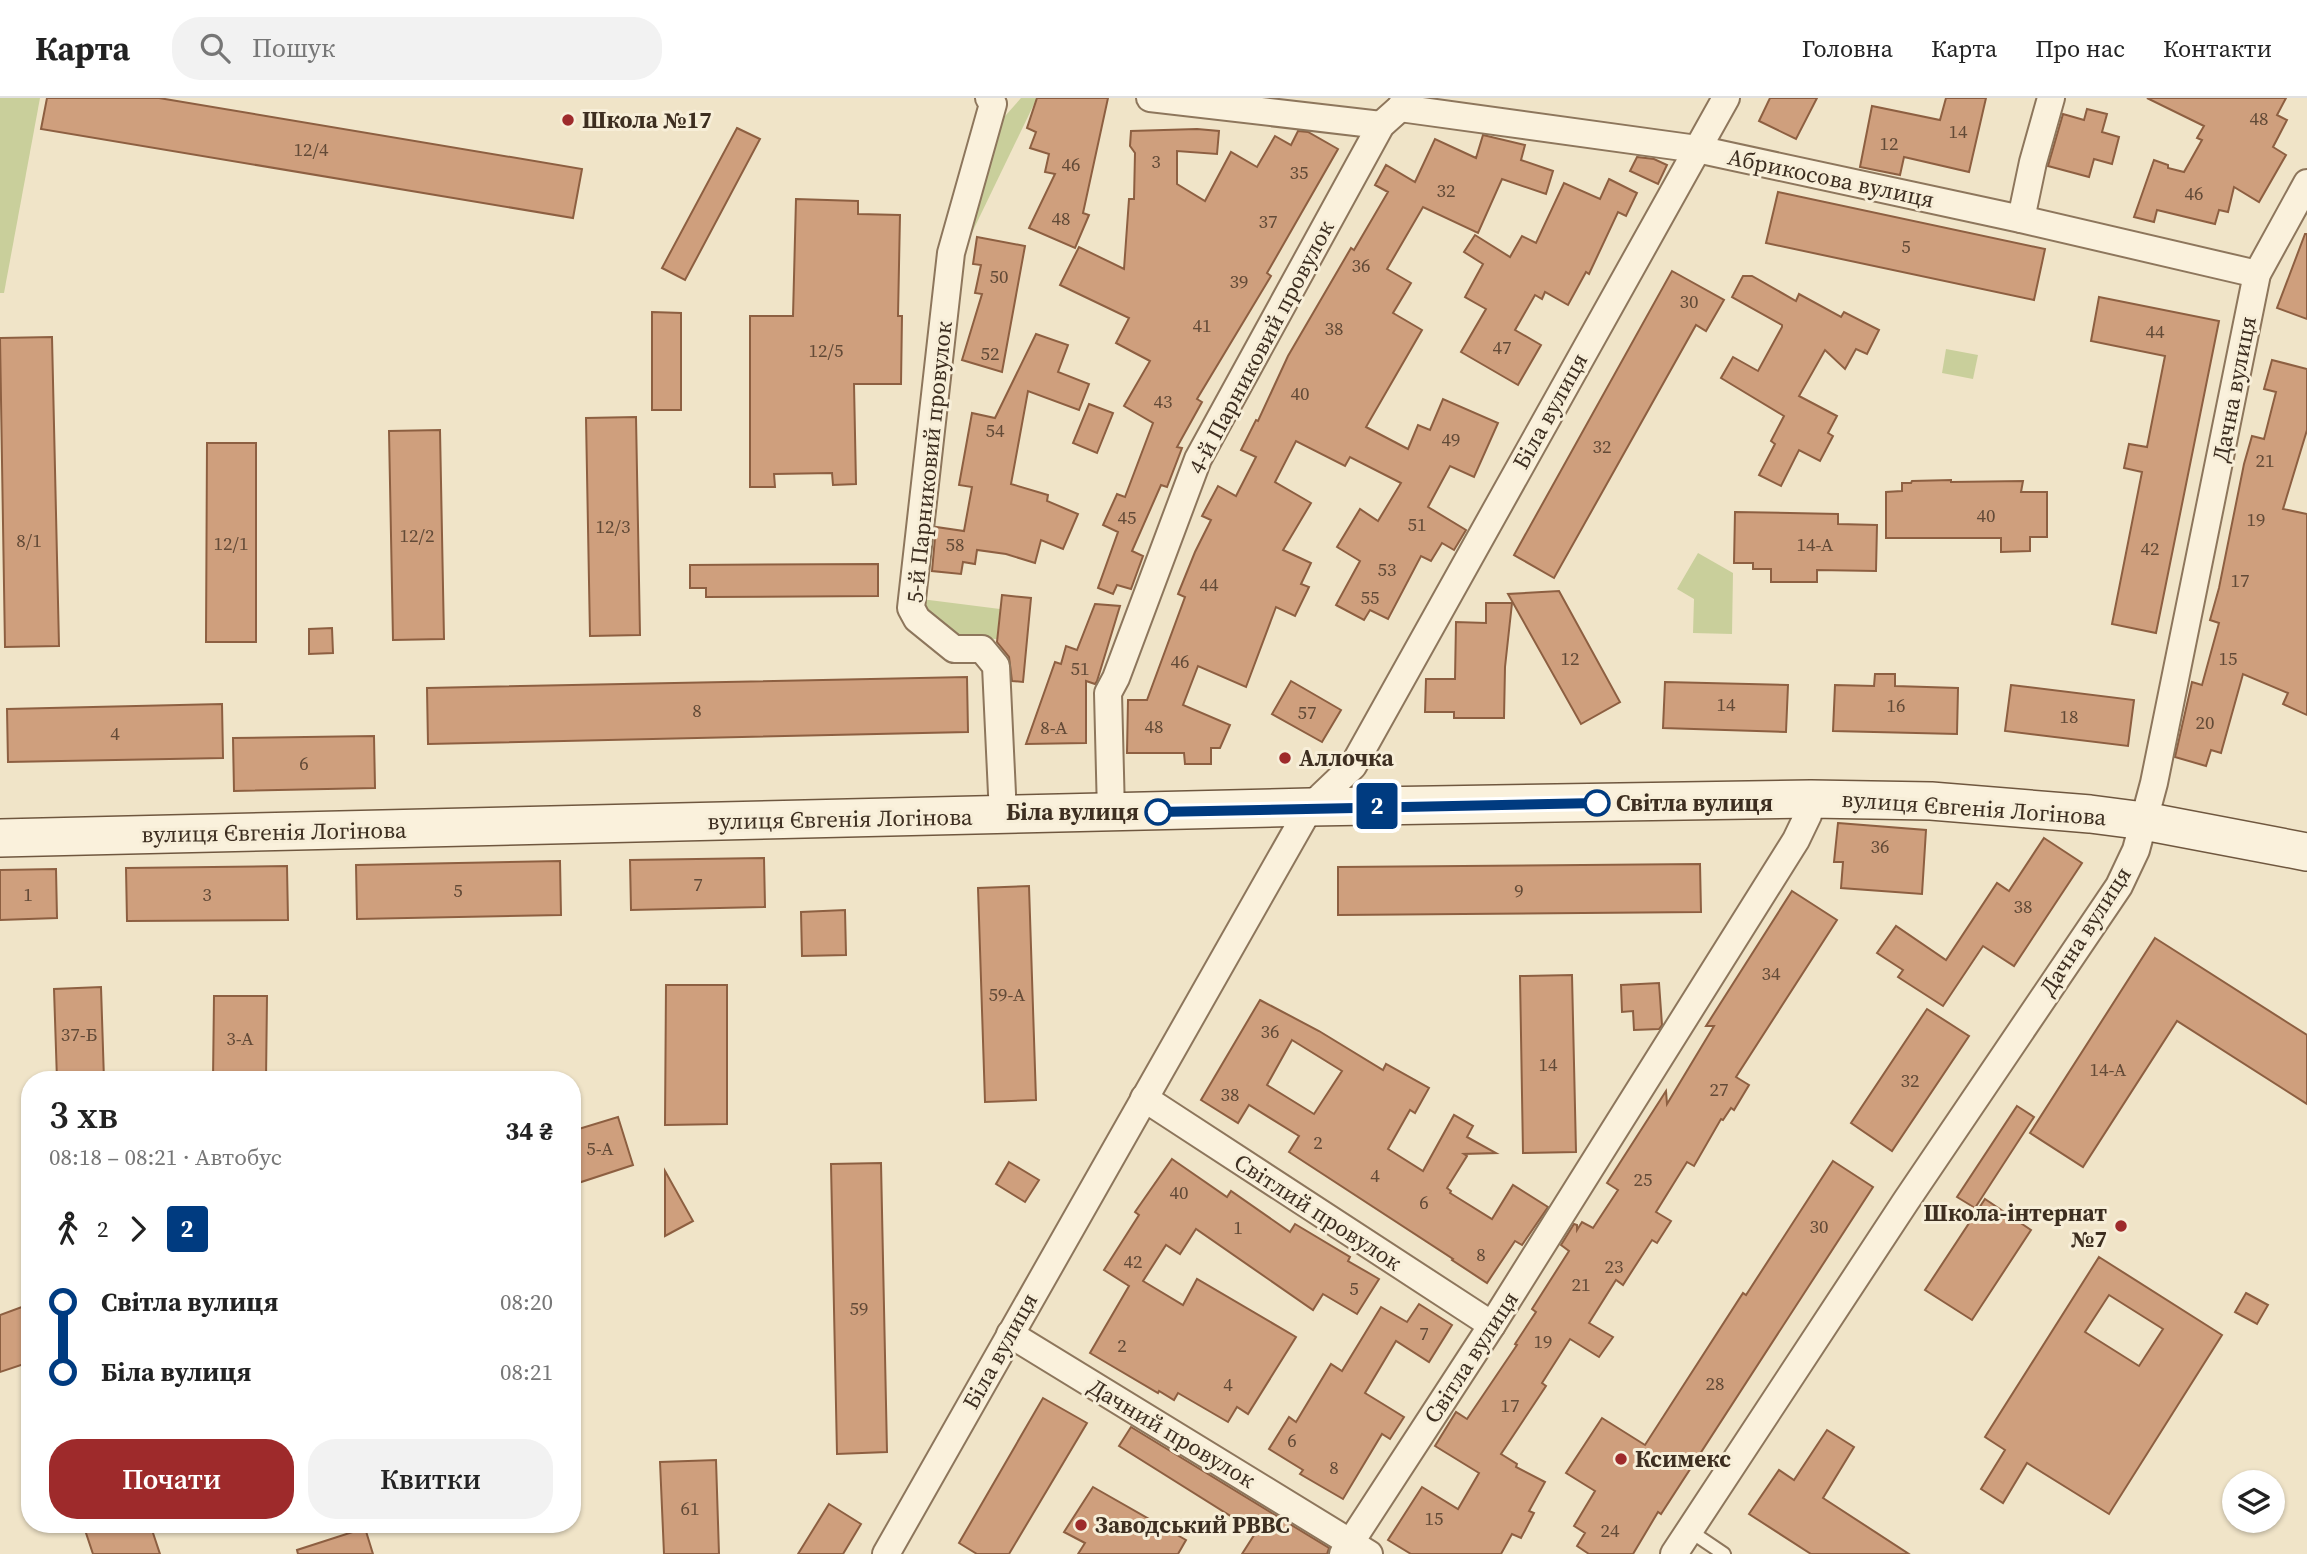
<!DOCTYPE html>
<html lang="uk">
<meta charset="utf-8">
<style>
body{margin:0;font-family:"Source Serif 4",serif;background:#f2f2f2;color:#222;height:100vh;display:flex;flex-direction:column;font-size:26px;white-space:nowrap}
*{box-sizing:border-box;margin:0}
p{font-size:23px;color:#767676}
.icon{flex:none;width:38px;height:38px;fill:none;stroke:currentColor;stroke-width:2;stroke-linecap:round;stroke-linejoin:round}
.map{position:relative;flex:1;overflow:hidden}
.side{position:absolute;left:21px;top:973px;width:560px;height:462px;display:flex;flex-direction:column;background:#fff;border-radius:28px;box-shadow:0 2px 5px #0004}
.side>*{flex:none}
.badge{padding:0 14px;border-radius:5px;font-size:24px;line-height:46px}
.controls{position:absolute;left:2222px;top:1372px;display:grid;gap:14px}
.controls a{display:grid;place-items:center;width:63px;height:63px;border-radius:50%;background:#fff;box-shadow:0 2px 5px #0004;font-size:35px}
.map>.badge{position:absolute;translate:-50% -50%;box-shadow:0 0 0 4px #fff}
.legs{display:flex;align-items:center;gap:10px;height:77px;padding:0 28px;font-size:23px}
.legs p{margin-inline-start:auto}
.headline{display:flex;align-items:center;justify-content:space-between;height:119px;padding:0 28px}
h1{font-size:38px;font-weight:600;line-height:52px}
.button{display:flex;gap:14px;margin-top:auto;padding:14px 28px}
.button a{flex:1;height:80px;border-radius:28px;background:#9e2a2b;color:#fff;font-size:28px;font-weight:600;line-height:80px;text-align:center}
.button a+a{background:#f2f2f2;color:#222}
ul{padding:0 28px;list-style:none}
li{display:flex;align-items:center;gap:24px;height:70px;font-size:26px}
li i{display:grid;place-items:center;width:10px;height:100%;margin:0 9px;background:currentColor}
li i::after{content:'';width:18px;height:18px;margin:-9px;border:5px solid;border-radius:50%;background:#fff}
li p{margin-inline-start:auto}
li:first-child i{background:linear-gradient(#0000 50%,currentColor 0)}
li:last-child i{background:linear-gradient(currentColor 50%,#0000 0)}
header{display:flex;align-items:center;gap:42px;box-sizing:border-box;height:98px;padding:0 35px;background:#fff;border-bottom:2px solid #e0e0e0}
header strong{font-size:33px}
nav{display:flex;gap:38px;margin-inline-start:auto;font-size:24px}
.search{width:490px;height:63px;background:#f2f2f2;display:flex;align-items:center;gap:18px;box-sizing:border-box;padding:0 24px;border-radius:28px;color:#767676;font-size:26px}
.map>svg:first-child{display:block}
.green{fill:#c9cf9b}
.building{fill:#cf9f7d;stroke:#8d5f41;stroke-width:2;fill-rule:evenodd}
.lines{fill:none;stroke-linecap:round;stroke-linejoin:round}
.lane-casing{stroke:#8d765c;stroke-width:16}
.street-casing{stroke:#8d765c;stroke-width:30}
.secondary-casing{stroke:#6f573f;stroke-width:40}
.lane{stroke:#faf1dc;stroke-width:12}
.street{stroke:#faf1dc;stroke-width:26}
.secondary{stroke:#faf1dc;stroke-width:37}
.line-1-casing{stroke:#fff;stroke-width:16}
.line-1{stroke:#003b80;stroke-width:10}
.poi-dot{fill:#9e2a2b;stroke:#f7eed8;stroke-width:2.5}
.stop-1-dot{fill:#fff;stroke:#003b80;stroke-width:3.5}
.labels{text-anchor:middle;stroke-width:6;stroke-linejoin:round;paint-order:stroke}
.number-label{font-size:19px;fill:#624a37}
.poi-label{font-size:23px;font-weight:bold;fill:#3d2e20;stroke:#f7eed8;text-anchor:start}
.street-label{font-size:23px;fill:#3d2e20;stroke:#f7eed8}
.stop-label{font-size:23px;font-weight:bold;fill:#3d2e20;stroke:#f7eed8;text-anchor:start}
</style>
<header>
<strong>Карта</strong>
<div class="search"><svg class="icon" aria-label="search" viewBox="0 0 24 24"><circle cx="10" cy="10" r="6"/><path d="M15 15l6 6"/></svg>Пошук</div>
<nav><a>Головна</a><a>Карта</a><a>Про нас</a><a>Контакти</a></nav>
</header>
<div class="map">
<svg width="2307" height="1456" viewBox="0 0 2307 1456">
<rect width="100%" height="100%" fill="#f0e4c8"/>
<g class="green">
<path d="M0 0H40L4 195H0Z"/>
<path d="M1021 0H1037L966 147 998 26Z"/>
<path d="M1946 251 1978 257 1973 281 1942 275Z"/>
<path d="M1698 455 1733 475 1732 536 1693 535 1694 501 1677 491Z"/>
<path d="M921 501 1000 511 997 541 953 540 926 514Z"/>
</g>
<g class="building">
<path d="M47 0H159L582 71 573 120 41 31Z"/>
<path d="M1037 0H1108L1083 115 1089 117 1075 150 1029 130 1055 76 1045 74 1049 56 1030 50 1036 34 1027 30Z"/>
<path d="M1770 0H1817L1796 41 1759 23Z"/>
<path d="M1946 0H1986L1969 74 1904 59 1900 77 1860 69 1872 8 1940 22Z"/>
<path d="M2147 0H2286L2277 17 2287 22 2273 49 2286 57 2259 104 2234 89 2228 114 2219 112 2215 126 2157 112 2154 124 2134 119 2154 62 2168 67V70L2184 74 2202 42 2197 40 2204 28Z"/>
<path d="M2087 11 2107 16 2102 34 2119 39 2112 66 2094 61 2089 79 2048 68 2063 16 2084 22Z"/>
<path d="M737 30 760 41 685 182 662 170Z"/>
<path d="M1197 31 1219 33 1217 56 1177 53V86L1205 103 1231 54 1257 69 1275 38 1291 47 1298 33 1308 34 1338 51 1267 175 1271 178 1197 301 1202 304 1177 349 1182 350 1167 389 1161 387 1132 453 1143 458 1131 491 1117 487 1113 496 1098 490 1118 434 1103 427 1117 396 1125 399 1153 325 1124 308 1150 263 1116 245 1129 220 1060 187 1079 149 1124 171 1129 101H1134L1135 55 1130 48 1131 33Z"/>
<path d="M1483 37 1525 47 1521 62 1553 73 1546 96 1502 81 1478 135 1423 109 1387 171 1411 185 1393 215 1422 232 1366 329 1408 351 1418 327 1430 332 1443 301 1498 325 1474 379 1450 368 1428 409 1466 432 1454 452 1442 445 1431 463 1421 458 1388 521 1370 512 1364 522 1336 507 1360 463 1337 449 1360 411 1378 423 1401 385 1350 359 1345 368 1296 343 1275 384 1311 405 1283 452 1311 465 1301 486 1309 489 1295 518 1276 509 1246 589 1198 568 1183 607 1230 627 1220 650H1211V666H1185L1184 655H1127L1128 602H1147L1185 499 1178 496 1195 454 1211 422 1202 418 1218 388 1236 398 1256 359 1241 352 1256 322 1258 323 1288 258 1351 150 1354 152 1388 94 1375 87 1386 67 1415 84 1435 41 1476 60Z"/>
<path d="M1637 59 1654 61 1667 67 1658 86 1630 73Z"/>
<path d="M1609 81 1637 95 1626 118 1618 114 1589 176 1586 174 1568 207 1545 194 1542 201 1535 197 1515 232 1541 247 1518 287 1461 254 1486 211 1465 199 1483 166 1464 154 1475 137 1510 159 1522 138 1536 145 1564 85 1600 101Z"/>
<path d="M1778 94 2045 151 2034 202 1766 145Z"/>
<path d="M796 101 858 103V116L900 117 898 218H902L901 286H854L856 386 833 387 832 375 774 376 775 389H750V218H793Z"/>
<path d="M2305 136H2307V221L2277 210Z"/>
<path d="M977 139 1025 148 1002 274 962 262 982 196 975 195 981 167 973 166Z"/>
<path d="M1672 173 1724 202 1706 233 1696 227 1554 480 1514 457Z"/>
<path d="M1743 178H1752L1796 203 1799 196 1841 219 1844 214 1879 232 1867 256 1856 251 1845 271 1825 252 1799 298 1837 318 1828 335 1833 338 1820 363 1799 352 1781 388 1759 377 1775 346 1771 343 1784 318 1721 280 1733 259 1758 273 1782 229V227L1732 199Z"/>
<path d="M2099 199 2219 223 2156 535 2112 526 2142 374 2124 370 2129 346 2147 349 2165 258 2091 243Z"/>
<path d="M652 214 681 215V312H652Z"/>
<path d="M1036 236 1068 247 1058 274 1089 286 1079 312 1028 293 1011 386 1048 397 1047 403 1078 416 1063 451 1041 442 1035 465 1006 456 977 452 975 466 963 464 961 476 932 473 936 429 964 433 972 389 959 387 972 315 995 320Z"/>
<path d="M52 239 59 548 5 549 0 240Z"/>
<path d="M2272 262 2307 271V332L2283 411 2307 416V617L2283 606 2288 595 2243 576 2221 655 2211 652 2206 668 2175 659 2192 584 2202 587 2219 525 2210 522 2219 490 2244 366 2252 338 2264 341 2276 294 2264 291Z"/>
<path d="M1089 306 1113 315 1097 355 1073 345Z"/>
<path d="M636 319 640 537 590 538 586 320Z"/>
<path d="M440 332 444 541 393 542 389 333Z"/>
<path d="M207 345H256V544H206Z"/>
<path d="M1951 382V384L2023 383 2021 394H2047V439H2030V453L2001 454V440H1886V394L1902 393V385H1911L1912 383Z"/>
<path d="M1735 414 1838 416V426L1877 427 1876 473 1817 472V484H1771V471H1753V465H1734Z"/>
<path d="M878 466V498L706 499V490H690V467Z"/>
<path d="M1559 493 1620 604 1581 626 1508 496Z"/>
<path d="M1002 497 1031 500 1023 584 1012 583 1009 559 997 544Z"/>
<path d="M1486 505H1512L1505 569 1504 620H1454V614H1425L1426 581H1455L1456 524 1486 525Z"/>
<path d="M1095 506 1120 508 1097 583 1095 586 1086 583V645L1026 646 1055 564 1061 566 1066 548 1077 552Z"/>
<path d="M332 530 333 555 309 556V531Z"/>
<path d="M1875 576H1895V588L1958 590 1957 636 1833 633 1835 587 1874 588Z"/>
<path d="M967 579 968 634 428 646 427 590Z"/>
<path d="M1291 583 1341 612 1322 644 1272 616Z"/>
<path d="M1665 584 1788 587 1786 634 1663 630Z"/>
<path d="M2011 587 2134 602 2128 648 2005 633Z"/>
<path d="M222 606 223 660 8 664 7 611Z"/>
<path d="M374 638 375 690 234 693 233 640Z"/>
<path d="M1838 725 1926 732 1922 796 1841 790 1843 764H1834Z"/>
<path d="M2044 740 2082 765 2014 868 1983 848 1943 908 1898 879 1903 872 1877 855 1896 828 1946 862 1997 785 2009 793Z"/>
<path d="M764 760 765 809 631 812 630 762Z"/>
<path d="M560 763 561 817 357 821 356 767Z"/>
<path d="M1700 766 1701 814 1338 817V769Z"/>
<path d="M287 768 288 822 127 823 126 770Z"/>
<path d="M56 771 57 820 0 822V772Z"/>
<path d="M1029 788 1036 1002 985 1004 978 790Z"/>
<path d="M1792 793 1837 822 1736 979 1749 987 1734 1012 1731 1010 1723 1022 1721 1021 1694 1068 1687 1064 1656 1114 1671 1123 1657 1145 1652 1142 1623 1187 1616 1182 1589 1225 1613 1239 1599 1259 1570 1241 1542 1285 1546 1288 1501 1356 1517 1366 1516 1369 1545 1384 1529 1413 1534 1415 1521 1440 1512 1436 1501 1456H1411L1388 1442 1422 1389 1458 1411 1479 1375 1435 1348 1456 1314 1467 1321 1517 1247 1515 1246 1536 1214 1532 1211 1569 1153 1561 1147 1574 1126 1577 1127V1132L1582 1124 1593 1130 1618 1092 1607 1085 1666 993 1667 1006 1714 928H1706Z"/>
<path d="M845 812 846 857 802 858 801 814Z"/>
<path d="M2155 840 2307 937V1006L2177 923 2083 1069 2030 1035Z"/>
<path d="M1572 877 1576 1054 1523 1055 1520 878Z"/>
<path d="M1659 885 1662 927 1659 931 1634 932 1633 913 1622 914 1621 887Z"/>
<path d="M666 887H727V1026L665 1027Z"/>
<path d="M101 889 104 982H57L54 891Z"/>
<path d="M214 898H267L266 982H213Z"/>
<path d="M1260 902 1319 933 1383 972 1386 966 1429 990 1415 1015 1410 1012 1388 1051 1423 1073 1454 1017 1473 1028 1467 1039 1496 1055 1464 1056 1467 1058 1447 1090 1451 1093 1450 1095 1492 1121 1513 1087 1548 1109 1522 1147 1515 1143 1487 1185 1452 1162 1453 1161 1289 1054 1299 1038 1249 1007 1238 1025 1201 1002ZM1292 942 1342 973 1314 1016 1267 987Z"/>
<path d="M1927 911 1969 938 1892 1053 1851 1025Z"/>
<path d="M2017 1008 2034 1019 1975 1110 1957 1099Z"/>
<path d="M618 1019 633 1067 572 1087V1033Z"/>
<path d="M1172 1061 1227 1099 1231 1093 1290 1134 1295 1126 1350 1159 1348 1163 1379 1181 1357 1216 1323 1196 1313 1212 1196 1131 1180 1156 1166 1147 1143 1183 1183 1207 1197 1181 1296 1239 1248 1316 1237 1309 1228 1324 1178 1295 1174 1302 1159 1293 1158 1295 1090 1255 1129 1188 1104 1172 1139 1117 1135 1114Z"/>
<path d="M1833 1063 1873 1089 1661 1416 1658 1414 1633 1456H1589L1577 1448 1585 1435 1574 1428 1595 1393 1566 1375 1602 1320 1645 1347 1743 1195 1746 1197Z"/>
<path d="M1009 1064 1039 1082 1025 1104 996 1086Z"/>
<path d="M881 1065 887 1354 837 1356 831 1066Z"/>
<path d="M665 1073 693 1123 665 1138Z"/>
<path d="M1985 1101 2031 1132 1972 1222 1925 1192Z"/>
<path d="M2099 1159 2222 1237 2109 1416 2027 1365 2003 1405 1981 1391 2005 1352 1985 1339ZM2109 1197 2163 1231 2139 1268 2085 1234Z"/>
<path d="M2246 1195 2268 1207 2257 1226 2235 1214Z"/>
<path d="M30 1206V1264L0 1274V1217Z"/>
<path d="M1419 1206 1452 1227 1429 1264 1396 1243 1365 1295 1404 1319 1390 1341 1382 1336 1343 1401 1300 1376 1303 1372 1269 1351 1289 1319 1296 1324 1331 1266 1342 1273 1381 1209 1407 1224Z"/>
<path d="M1043 1300 1087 1325 1009 1456H977L959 1445Z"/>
<path d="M1131 1329 1329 1450 1327 1456H1242L1256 1434 1119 1348Z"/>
<path d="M1827 1332 1854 1349 1823 1400 1909 1456H1811L1749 1416 1779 1372 1794 1382Z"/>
<path d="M716 1362 719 1456H664L660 1364Z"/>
<path d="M1093 1389 1186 1442 1178 1456H1078L1085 1445 1064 1434Z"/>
<path d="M829 1406 861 1426 843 1456H798Z"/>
<path d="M83 1426H150L160 1456H93Z"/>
<path d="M365 1430 373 1456H298L297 1452Z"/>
</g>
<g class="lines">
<g class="lane-casing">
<path id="lane" d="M1690 1433 1724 1456"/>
</g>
<g class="street-casing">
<g id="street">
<path d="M989 0 993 6 951 155 911 510 917 521 954 551H982L996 568 1003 717"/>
<path d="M1150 0 1381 27"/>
<path d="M1400 10 1697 51 2021 121 2257 176"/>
<path d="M2021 121 2033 64 2051 0"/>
<path d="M1111 715 1108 595 1116 580 1198 361 1381 27 1400 10 1406 0"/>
<path d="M1144 1000 1492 1227"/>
<path d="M1010 1236 1369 1456"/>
<path d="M886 1456 1310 709 1353 668 1726 0"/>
<path d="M1343 1456 1492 1227 1796 742 1808 717 1811 701"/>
<path d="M1674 1456 1906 1103 2119 788 2136 752 2154 685 2257 176 2307 85"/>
</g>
</g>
<g class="secondary-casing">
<path id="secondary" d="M0 740 1310 709 1811 701 1931 703 2090 716 2144 723 2307 754"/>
</g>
<use href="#lane" class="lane"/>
<use href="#street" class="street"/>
<use href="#secondary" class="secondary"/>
</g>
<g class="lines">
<g class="line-1-casing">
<path id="line-1" d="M1158 714 1597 705"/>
</g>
<use href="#line-1" class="line-1"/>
</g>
<g class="poi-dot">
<circle cx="568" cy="22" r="7"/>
<circle cx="1285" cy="660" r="7"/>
<circle cx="2121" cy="1128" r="7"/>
<circle cx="1621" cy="1361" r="7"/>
<circle cx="1081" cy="1427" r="7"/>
</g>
<g class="stop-1-dot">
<circle cx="1597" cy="705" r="12"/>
<circle cx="1158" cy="714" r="12"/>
</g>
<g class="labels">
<g class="number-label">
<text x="2259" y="27">48</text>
<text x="1958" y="40">14</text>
<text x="1889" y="52">12</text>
<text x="311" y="58">12/4</text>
<text x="1156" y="70">3</text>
<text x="1071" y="73">46</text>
<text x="1299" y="81">35</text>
<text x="1446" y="99">32</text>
<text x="2194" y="102">46</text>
<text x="1061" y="127">48</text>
<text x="1268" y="130">37</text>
<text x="1906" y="155">5</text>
<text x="1361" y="174">36</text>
<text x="999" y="185">50</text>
<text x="1239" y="190">39</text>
<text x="1689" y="210">30</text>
<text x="1202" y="234">41</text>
<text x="1334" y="237">38</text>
<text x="2155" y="240">44</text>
<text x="1502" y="256">47</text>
<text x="826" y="259">12/5</text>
<text x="990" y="262">52</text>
<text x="1300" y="302">40</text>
<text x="1163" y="310">43</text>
<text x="995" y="339">54</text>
<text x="1451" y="348">49</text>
<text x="1602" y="355">32</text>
<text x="2265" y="369">21</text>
<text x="1986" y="424">40</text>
<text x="1127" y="426">45</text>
<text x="2256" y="428">19</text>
<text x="1417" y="433">51</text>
<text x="613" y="435">12/3</text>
<text x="417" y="444">12/2</text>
<text x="29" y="449">8/1</text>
<text x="231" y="452">12/1</text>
<text x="955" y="453">58</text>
<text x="1815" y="453">14-А</text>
<text x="2150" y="457">42</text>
<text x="1387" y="478">53</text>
<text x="2240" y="489">17</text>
<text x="1209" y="493">44</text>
<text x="1370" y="506">55</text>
<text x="1570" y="567">12</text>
<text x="2228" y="567">15</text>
<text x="1180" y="570">46</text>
<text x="1080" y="577">51</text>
<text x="1726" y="613">14</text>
<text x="1896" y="614">16</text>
<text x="697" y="619">8</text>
<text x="1307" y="621">57</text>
<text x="2069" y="625">18</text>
<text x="2205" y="631">20</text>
<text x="1154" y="635">48</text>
<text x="1054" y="636">8-А</text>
<text x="115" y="642">4</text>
<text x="304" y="672">6</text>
<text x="1880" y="755">36</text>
<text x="698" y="793">7</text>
<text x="458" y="799">5</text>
<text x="1519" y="799">9</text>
<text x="28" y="803">1</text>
<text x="207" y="803">3</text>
<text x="2023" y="815">38</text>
<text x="1771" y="882">34</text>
<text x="1007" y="903">59-А</text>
<text x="1270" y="940">36</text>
<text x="79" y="943">37-Б</text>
<text x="240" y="947">3-А</text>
<text x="1548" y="973">14</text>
<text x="2108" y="978">14-А</text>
<text x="1910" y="989">32</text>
<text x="1719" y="998">27</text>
<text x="1230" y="1003">38</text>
<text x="1318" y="1051">2</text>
<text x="600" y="1057">5-А</text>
<text x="1375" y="1084">4</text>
<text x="1643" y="1088">25</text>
<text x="1179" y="1101">40</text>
<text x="1424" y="1111">6</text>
<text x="1819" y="1135">30</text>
<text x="1238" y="1136">1</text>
<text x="1481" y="1163">8</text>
<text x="1133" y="1170">42</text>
<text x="1614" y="1175">23</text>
<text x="1581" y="1193">21</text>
<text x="1354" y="1197">5</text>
<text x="859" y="1217">59</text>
<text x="1424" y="1242">7</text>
<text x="1543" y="1250">19</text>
<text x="1122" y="1254">2</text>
<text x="1715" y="1292">28</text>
<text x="1228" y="1293">4</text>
<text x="1510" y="1314">17</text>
<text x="1292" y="1349">6</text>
<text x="1334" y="1376">8</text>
<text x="690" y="1417">61</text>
<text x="1434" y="1427">15</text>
<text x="1610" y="1439">24</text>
</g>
<g class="poi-label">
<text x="582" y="30">Школа №17</text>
<text x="1299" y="668">Аллочка</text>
<text x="2107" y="1123" text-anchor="end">Школа-інтернат<tspan x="2107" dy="26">№7</tspan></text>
<text x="1635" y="1369">Ксимекс</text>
<text x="1095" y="1435">Заводський РВВС</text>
</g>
<g class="street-label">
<text transform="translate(1831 80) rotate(12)" y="8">Абрикосова вулиця</text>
<text transform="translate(1261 249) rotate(-62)" y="8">4-й Парниковий провулок</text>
<text transform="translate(2234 291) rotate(-79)" y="8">Дачна вулиця</text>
<text transform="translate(1550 313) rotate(-61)" y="8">Біла вулиця</text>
<text transform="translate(929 364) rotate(-84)" y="8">5-й Парниковий провулок</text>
<text transform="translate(1974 710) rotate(4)" y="8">вулиця Євгенія Логінова</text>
<text transform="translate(840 721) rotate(-1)" y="8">вулиця Євгенія Логінова</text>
<text transform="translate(274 734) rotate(-1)" y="8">вулиця Євгенія Логінова</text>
<text transform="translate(2085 833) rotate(-57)" y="8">Дачна вулиця</text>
<text transform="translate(1318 1114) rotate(33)" y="8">Світлий провулок</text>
<text transform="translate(1000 1253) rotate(-61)" y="8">Біла вулиця</text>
<text transform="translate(1471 1259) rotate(-57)" y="8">Світла вулиця</text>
<text transform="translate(1172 1335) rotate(31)" y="8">Дачний провулок</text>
</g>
<g class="stop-label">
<text x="1616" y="713">Світла вулиця</text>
<text x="1139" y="722" text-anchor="end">Біла вулиця</text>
</g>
</g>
</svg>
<div class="controls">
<a><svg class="icon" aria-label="layers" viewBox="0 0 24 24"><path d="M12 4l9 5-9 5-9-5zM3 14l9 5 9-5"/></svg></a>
</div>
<b class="badge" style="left:1377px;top:708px;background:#003b80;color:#fff">2</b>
<section class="side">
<div class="headline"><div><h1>3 хв</h1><p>08:18 – 08:21 · Автобус</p></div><b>34 ₴</b></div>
<div class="legs"><svg class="icon" aria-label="walk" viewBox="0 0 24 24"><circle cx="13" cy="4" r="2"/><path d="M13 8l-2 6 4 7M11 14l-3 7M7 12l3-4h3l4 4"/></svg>2<svg class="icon" aria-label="forward" viewBox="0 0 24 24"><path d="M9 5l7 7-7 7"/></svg><b class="badge" style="background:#003b80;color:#fff">2</b></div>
<ul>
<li><i style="color:#003b80"></i><b>Світла вулиця</b><p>08:20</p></li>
<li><i style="color:#003b80"></i><b>Біла вулиця</b><p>08:21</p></li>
</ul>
<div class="button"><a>Почати</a><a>Квитки</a></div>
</section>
</div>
